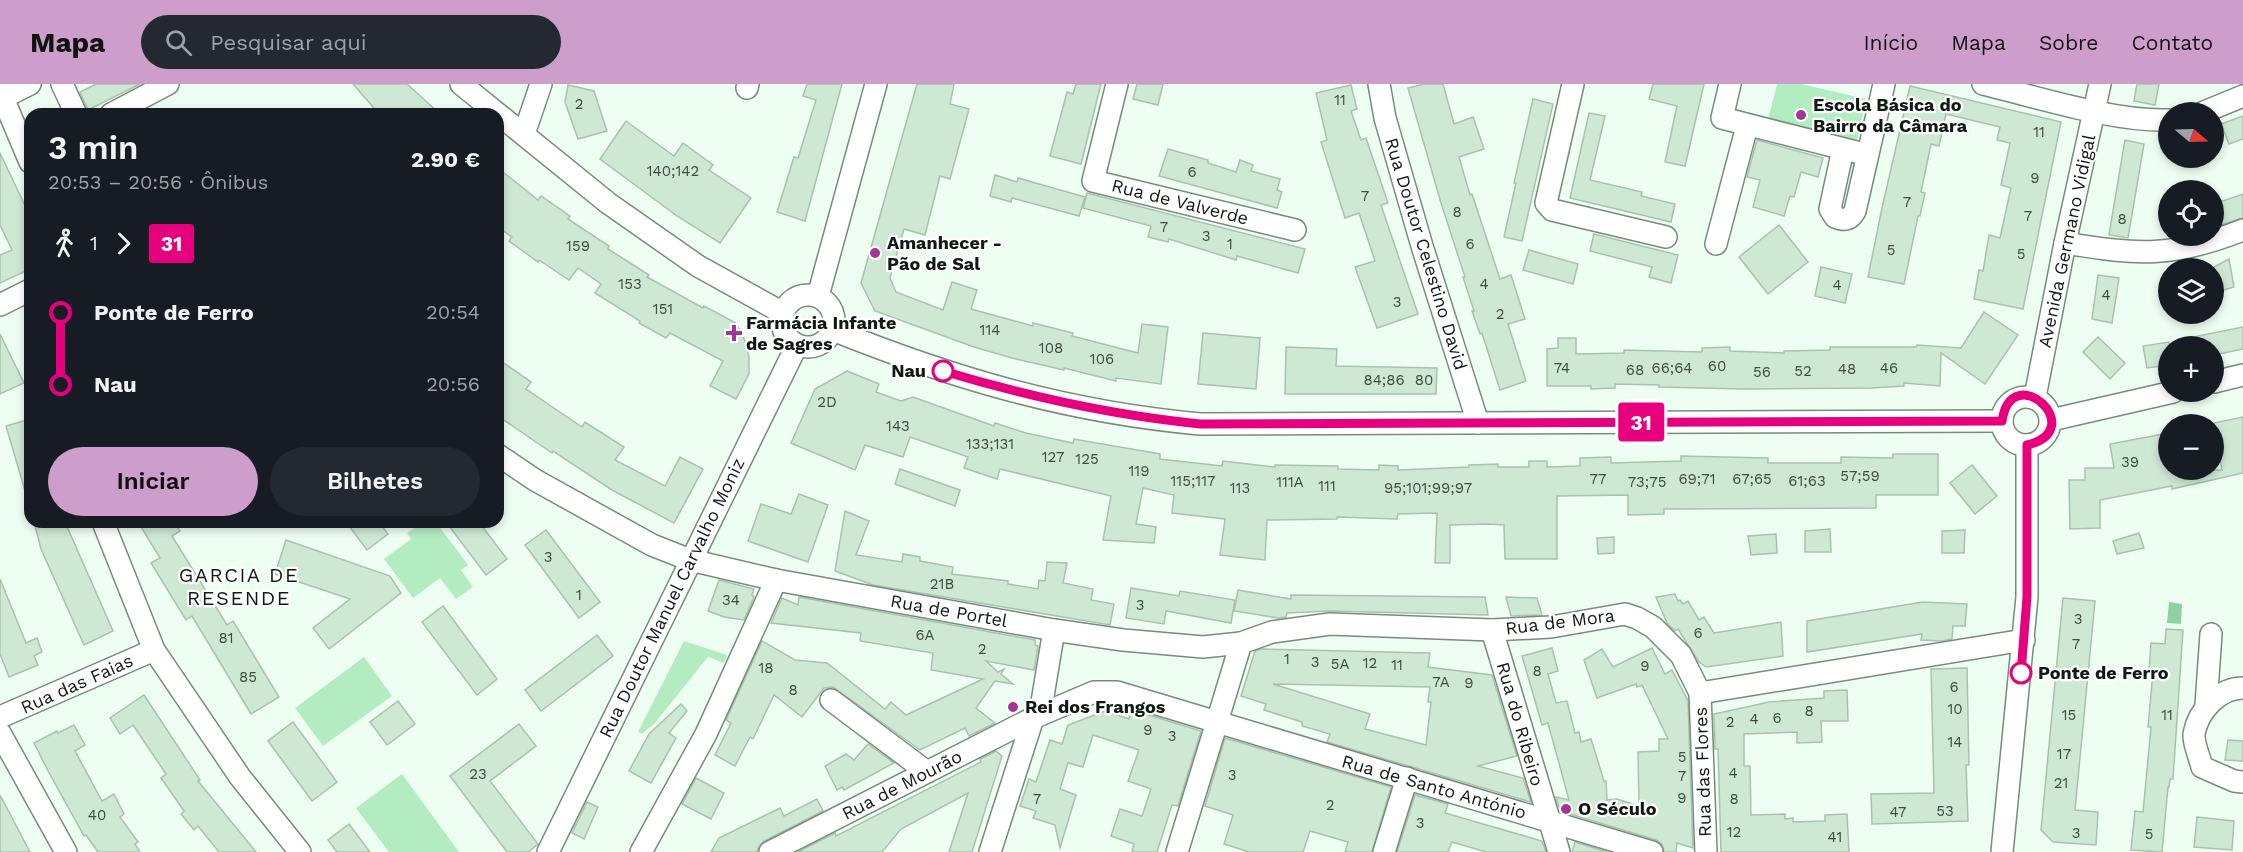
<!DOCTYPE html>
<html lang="pt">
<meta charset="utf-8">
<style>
body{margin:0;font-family:"Work Sans",sans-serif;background:#242831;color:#f1f3f6;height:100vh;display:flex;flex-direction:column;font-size:22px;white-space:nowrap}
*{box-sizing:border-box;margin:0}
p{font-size:20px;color:#9ea1a6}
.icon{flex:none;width:33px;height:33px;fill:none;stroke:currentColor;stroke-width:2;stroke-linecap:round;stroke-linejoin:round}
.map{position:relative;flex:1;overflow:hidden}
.panel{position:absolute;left:24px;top:24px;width:480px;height:420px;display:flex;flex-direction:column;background:#171b24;border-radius:18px;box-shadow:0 3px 9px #0003}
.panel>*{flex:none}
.badge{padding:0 12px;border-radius:4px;font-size:21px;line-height:39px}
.needle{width:39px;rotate:109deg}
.tools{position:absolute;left:2158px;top:18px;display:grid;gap:12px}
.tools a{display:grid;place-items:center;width:66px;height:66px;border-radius:50%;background:#171b24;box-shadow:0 3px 9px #0003;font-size:30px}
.map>.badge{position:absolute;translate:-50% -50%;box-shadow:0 0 0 3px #fff}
.legs{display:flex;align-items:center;gap:9px;height:66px;padding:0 24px;font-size:20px}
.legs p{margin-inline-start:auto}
.summary{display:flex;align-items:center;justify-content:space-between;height:102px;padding:0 24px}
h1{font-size:33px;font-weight:600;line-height:45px}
.button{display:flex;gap:12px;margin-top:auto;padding:12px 24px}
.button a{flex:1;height:69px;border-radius:36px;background:#cd9ecb;color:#111;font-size:24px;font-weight:600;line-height:69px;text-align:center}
.button a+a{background:#242831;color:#f1f3f6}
ul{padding:0 24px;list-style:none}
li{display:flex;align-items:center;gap:21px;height:72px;font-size:22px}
li i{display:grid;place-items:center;width:9px;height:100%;margin:0 8px;background:currentColor}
li i::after{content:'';width:15px;height:15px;margin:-8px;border:4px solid;border-radius:50%;background:#171b24}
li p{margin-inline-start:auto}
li:first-child i{background:linear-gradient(#0000 50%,currentColor 0)}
li:last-child i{background:linear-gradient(currentColor 50%,#0000 0)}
header{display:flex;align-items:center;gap:36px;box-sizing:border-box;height:84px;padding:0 30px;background:#cd9ecb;color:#111}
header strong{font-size:28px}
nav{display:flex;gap:33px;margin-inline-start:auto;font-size:21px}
.search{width:420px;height:54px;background:#242831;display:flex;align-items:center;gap:15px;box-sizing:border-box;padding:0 21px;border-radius:33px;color:#9ea1a6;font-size:22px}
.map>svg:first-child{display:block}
.green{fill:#b4ecc2}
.water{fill:#8ed2a0}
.building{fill:#cfe8d4;stroke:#a9c2ae;stroke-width:1.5;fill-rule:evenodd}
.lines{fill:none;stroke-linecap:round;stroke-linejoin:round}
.minor-casing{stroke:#758d7a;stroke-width:24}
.minor{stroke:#fff;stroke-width:21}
.line-1-casing{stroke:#fff;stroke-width:14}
.line-1{stroke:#e6007e;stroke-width:9}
.poi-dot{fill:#a13697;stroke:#fff;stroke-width:2}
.stop-1-dot{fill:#fff;stroke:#e6007e;stroke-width:3}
.labels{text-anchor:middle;stroke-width:4.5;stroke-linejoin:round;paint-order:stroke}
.number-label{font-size:15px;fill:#404d42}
.poi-label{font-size:18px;font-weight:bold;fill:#101912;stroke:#fff;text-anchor:start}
.street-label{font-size:18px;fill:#101912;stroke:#fff}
.stop-label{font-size:18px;font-weight:bold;fill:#101912;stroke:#fff;text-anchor:end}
.neighbourhood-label{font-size:20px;letter-spacing:1.5px;fill:#101912;stroke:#fff}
</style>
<header>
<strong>Mapa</strong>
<div class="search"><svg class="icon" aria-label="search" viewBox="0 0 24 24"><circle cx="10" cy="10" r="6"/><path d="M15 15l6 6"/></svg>Pesquisar aqui</div>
<nav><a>Início</a><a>Mapa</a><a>Sobre</a><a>Contato</a></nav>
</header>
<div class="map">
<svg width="2243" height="768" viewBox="0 0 2243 768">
<rect width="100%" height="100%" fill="#effef2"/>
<g class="green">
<path d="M1777 0H1801L1866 15 1857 57 1768 36Z"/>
<path d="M423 438H436L468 481 461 486 473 503 456 515 440 494 413 514 384 475 411 455 407 449Z"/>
<path d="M684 557 727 571 724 579 708 573 655 639 642 650 638 648Z"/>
<path d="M364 573 392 612 323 662 295 624Z"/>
<path d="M402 690 459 768H389L356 724Z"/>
</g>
<path class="water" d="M2169 518 2182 520 2181 540 2167 539Z"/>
<g class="building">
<path d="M96 0H140L88 26 80 8Z"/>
<path d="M353 0H407L440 30H379Z"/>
<path d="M807 0H842L805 137 777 128 794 73 798 74 816 16 803 12Z"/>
<path d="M917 0H954L950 20 969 25 950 95 940 92 925 151 904 145 890 194 896 208 943 226 952 198 977 206 971 225 1033 242V239L1073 249 1072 252 1138 269 1142 240 1168 243 1161 300 1116 294V297L1064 284V286L1012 274 974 263 875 227 861 199Z"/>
<path d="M1076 0H1101L1081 80 1050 72 1067 8 1073 10Z"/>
<path d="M1137 0H1163L1158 21 1133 15Z"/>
<path d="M1424 0H1443L1454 40 1473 33 1484 65 1459 73 1470 111 1472 110 1500 195 1511 191 1525 235 1508 240 1526 297 1500 306 1482 249 1480 250 1472 227H1474L1463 193H1465L1441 119 1408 4Z"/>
<path d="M1653 0H1704L1685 82 1665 78 1677 22 1649 15Z"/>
<path d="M2137 0H2159L2155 21 2134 17Z"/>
<path d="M568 1 594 7 607 47 578 55 565 18Z"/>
<path d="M1351 1 1357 25 1351 27 1361 56 1366 54 1388 119 1381 121 1418 230 1377 244 1355 183 1375 177 1359 129 1345 134 1321 58 1327 56 1316 9Z"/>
<path d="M1910 2 2061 38 2023 225 1974 215 1979 186 1983 187 1989 151 2000 154 2011 104 2001 101 2010 59 1997 56 2000 43 1946 30 1939 62 1931 60 1921 108 1925 109 1920 132H1918L1904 200 1868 193 1882 124Z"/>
<path d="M1533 15 1553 20 1522 157 1504 153 1516 99H1514Z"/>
<path d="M1589 29 1605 32 1590 96 1642 108 1641 112 1675 120 1671 138 1570 114Z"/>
<path d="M2243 32V55L2229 60 2221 40Z"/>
<path d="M626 37 674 72 683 59 713 81 709 86 751 114 720 159 677 132 600 75Z"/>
<path d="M1757 56 1823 74 1818 93 1801 88 1794 113 1790 112 1784 132 1753 123 1760 96 1747 93Z"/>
<path d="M2125 56 2144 60 2128 154 2109 151Z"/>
<path d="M1168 65 1208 76V79L1236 88 1240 76 1253 81 1251 87 1280 95 1277 106 1282 108 1277 124 1159 92Z"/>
<path d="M0 69 30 132V185L0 199V171L12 166 0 141Z"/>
<path d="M498 84 538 116 541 112 570 132 568 135 609 162 608 165 649 191 647 193 703 224 704 222 736 239 745 257 749 273V290L736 315 710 302 723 277 670 249 666 254 639 239 640 237 595 209 601 200 578 184 569 196 539 176 538 178 509 157 512 153 498 143Z"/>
<path d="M995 91 1017 98 1018 94 1085 113 1079 132 1012 114 1011 118 990 112Z"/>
<path d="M1087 109 1305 165 1298 189 1237 172 1236 176 1169 155 1168 158 1148 153 1151 142 1083 124Z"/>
<path d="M2243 110V134L2214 143V120Z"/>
<path d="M1779 141 1808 178 1768 210 1739 173Z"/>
<path d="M1594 150 1678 171 1671 199 1649 193 1652 183 1590 167Z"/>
<path d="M1529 166 1578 180 1573 200 1523 186Z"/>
<path d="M2229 175 2234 203 2214 209V183Z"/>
<path d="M1821 183 1852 190 1845 219 1815 212Z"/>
<path d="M2098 191 2119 194 2112 239 2092 235Z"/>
<path d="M1984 228 2018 251 1985 300 1941 269 1940 302 1904 299V302L1871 304 1743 305 1659 303V301L1615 300V304L1591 305V302H1547V265L1558 264V254H1576V270L1624 269V266L1702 268V264L1730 263V267L1784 269V267L1830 266V263H1916L1917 261 1961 264Z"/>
<path d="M2243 243V265L2214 271V262H2184L2183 255Z"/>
<path d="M1203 249 1260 254 1256 305 1198 300Z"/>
<path d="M0 250 24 299 0 310Z"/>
<path d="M2098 253 2125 279 2110 295 2083 268Z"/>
<path d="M2169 258V281L2147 284 2143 262Z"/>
<path d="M1286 263 1337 265 1336 282 1437 284 1436 310H1285Z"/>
<path d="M498 275 531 298 526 305 582 343 585 338 624 363 615 376 665 402 680 373 703 385 674 439 612 406 553 367 552 369 498 332Z"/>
<path d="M847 287 879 300 876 308 901 317 913 313 994 342 995 339 1026 349 1073 359 1074 355 1160 370V375L1222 382 1223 377 1275 383V381L1338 382V385L1379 386V381L1398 382V386L1469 383V381L1498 380V383H1529V377H1547V383L1580 382V374L1611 373V379L1681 377V372L1768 374V379H1841V373L1893 374V370H1938V411H1876V424L1664 425V430L1628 431V411L1557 412V475H1505L1504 441 1488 440 1450 441V479H1435L1437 429 1398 430 1397 435 1337 433V435L1267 436 1265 476 1220 471 1225 435 1172 429 1174 411 1143 404 1136 440 1156 443 1154 459 1103 456 1111 412 1000 385 997 395 964 384 968 373 910 353 903 373 865 361 855 386 791 359 815 305Z"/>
<path d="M2243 333V389L2172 405V402L2100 416V444L2070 445 2069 396H2085V384H2114L2110 360 2169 349V386H2222L2214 339Z"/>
<path d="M30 335V409L26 410 6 342Z"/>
<path d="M1972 381 1997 412 1975 430 1950 399Z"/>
<path d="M900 385 960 406 955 422 895 400Z"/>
<path d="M799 410 828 421 808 478 748 457 761 420 791 430Z"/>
<path d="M845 427 869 437 856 471 902 478 903 470 920 473V477L953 483 952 490 1008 497V500L1038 505 1039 496 1045 497 1047 478 1067 479 1063 499 1093 505 1091 516 1114 520 1110 541 873 501 835 487Z"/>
<path d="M34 438H65L113 547 84 561 41 465Z"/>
<path d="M138 438H174L180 447 172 452 227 541 233 537 279 613 251 630 192 532 186 536 151 479 160 474Z"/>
<path d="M346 438H379L388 450 367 466Z"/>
<path d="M446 438H479L507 475 486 491Z"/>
<path d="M1830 445 1831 468H1805V447Z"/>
<path d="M546 446 600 518 579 534 525 461Z"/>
<path d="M1965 446 1964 469H1942V447Z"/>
<path d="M2139 449 2144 464 2117 470 2113 457Z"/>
<path d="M1776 450 1777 469 1751 471 1748 452Z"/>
<path d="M1614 453V469L1598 470 1597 454Z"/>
<path d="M286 456 390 492 401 509 329 565 313 544 350 515 275 490Z"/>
<path d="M0 495 26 559 37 554 42 568 34 572 38 581 9 593 0 570Z"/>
<path d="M719 496 754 505 752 511 754 513 744 536 724 533 708 527Z"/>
<path d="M1131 504 1179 512 1180 507 1235 516 1231 539 1166 527 1164 540 1126 534Z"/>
<path d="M1238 506 1291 515V511L1485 513 1488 531 1330 527 1287 529 1286 533 1278 534 1234 527Z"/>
<path d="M1675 510 1678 517 1680 516 1683 520 1688 517 1699 536 1704 533 1714 549 1781 538 1783 572 1706 583 1699 578 1678 545 1675 547 1667 539 1656 513Z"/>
<path d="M799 513 1035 556V561L1038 562 1034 586 986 577 998 588 1004 585 1001 590 1013 600 995 597 976 624 995 639 969 652 965 644 920 666 833 603 824 604 802 633 774 611 753 655 750 653 735 682 715 671 731 639 726 636 762 557 795 576 827 579 885 625 891 618 906 631 983 595 931 586 933 569 860 557 861 549 771 539 782 514 798 521Z"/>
<path d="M1506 513 1537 514 1542 531 1511 532Z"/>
<path d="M2063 514 2095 517 2075 726 2098 728 2096 761 2053 758 2041 746Z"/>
<path d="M1923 518 1967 520 1965 542H1953L1952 555 1941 557 1921 556 1922 550 1807 568V537Z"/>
<path d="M443 522 497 595 477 611 422 538Z"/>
<path d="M2166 545 2183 546 2173 695H2170L2169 703H2168L2162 768 2131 766 2135 727 2143 728 2151 643H2148L2153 588 2149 587 2151 559 2165 560Z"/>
<path d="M597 551 613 572 541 627 525 606Z"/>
<path d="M1552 564 1558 587 1548 590 1556 619 1567 617 1575 649 1579 648 1581 658 1591 655 1604 697H1606L1607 716 1617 715 1639 722 1638 668 1659 667V655H1668L1642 601 1637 603 1636 600 1597 614 1584 576 1602 565 1613 583 1652 564 1665 590 1672 586 1688 617 1693 764 1677 759 1676 768H1664L1662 760 1656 756 1560 727 1556 713 1569 716 1548 639 1542 641 1522 572Z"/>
<path d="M1261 565 1430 569 1428 583 1492 591 1517 672 1478 682 1523 694 1531 718 1327 658 1330 650 1302 642V638L1264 626 1266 620 1241 612 1255 567ZM1273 600 1430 603 1428 618H1431L1426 661 1365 645 1370 630Z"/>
<path d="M1967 584 1969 681H1966L1968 737 1872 740 1871 710 1934 709 1931 585Z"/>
<path d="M1847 606 1848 637H1821L1822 658 1797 659V648L1744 650V682H1750L1751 731 1785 730V735L1793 734V738L1825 737V731L1847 730 1849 768H1721L1718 665H1715L1714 630 1769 618 1824 614V607Z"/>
<path d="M144 611 200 696 198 697 256 768H219L198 742 194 746 181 730 184 727 161 694 166 690 133 641 120 650 110 634Z"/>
<path d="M398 617 415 640 387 661 370 638Z"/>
<path d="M681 620 687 627 669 649 676 654 651 699 629 687 649 650Z"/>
<path d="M1132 626 1201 647 1178 722 1172 721 1157 768H1132L1134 760 1111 752 1120 725 1142 732 1151 705 1128 697 1139 666 1093 651 1083 683 1068 679 1060 705 1076 711 1060 764 1055 741 1033 734 1036 727 1020 722 1029 695 1036 698 1050 656 1062 660 1068 641 1105 627 1129 635Z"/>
<path d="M293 638 337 698 312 717 268 657Z"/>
<path d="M519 640 536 662 490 697 538 760 528 768H507L450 692Z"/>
<path d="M74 641 85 661 75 667 102 717 114 710 124 730 120 733 138 758 135 760 140 768H98L86 751 84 752 47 685 34 659 57 647 58 649Z"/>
<path d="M1225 654 1391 703 1372 768H1345L1348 758 1310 747 1303 768H1249L1224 760 1233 731 1205 722Z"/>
<path d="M2228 656 2243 657V677L2225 676Z"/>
<path d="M868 660 894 679 844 706 842 703 837 706 825 682 846 670 854 676Z"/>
<path d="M996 667 1002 672 972 768H949L968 709 901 745 882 768H798L835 749 836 752 981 678 980 675Z"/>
<path d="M696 694 724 709 711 735 682 720Z"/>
<path d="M0 711 30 768H0Z"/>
<path d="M1415 711 1448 720 1445 729 1542 757 1546 768H1486L1452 758 1448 768H1397Z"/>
<path d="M817 715 823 727 764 757 759 762 757 768H711L719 754 780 724 784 732Z"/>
<path d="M587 718 598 723 584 755 572 749Z"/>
<path d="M2197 733 2234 737 2232 766 2194 763Z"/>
<path d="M349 740 370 768H337L328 756Z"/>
<path d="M1575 758 1607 768H1572Z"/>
</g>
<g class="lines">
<g class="minor-casing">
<g id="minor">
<path d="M62 0 76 30"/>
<path d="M461 0 608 119 698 182 783 229"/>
<path d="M1117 0 1093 97 1295 146"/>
<path d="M1379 0 1385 34 1422 162 1478 339"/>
<path d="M1573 0 1546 119 1552 126 1666 153"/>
<path d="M1730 0 1722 34 1856 68"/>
<path d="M1983 0C2038 13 2113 38 2169 36"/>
<path d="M0 1 3 14 30 78"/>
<path d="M747 4 748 0"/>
<path d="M0 15 30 0"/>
<path d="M2204 28 2243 12"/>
<path d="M111 30 168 0"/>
<path d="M524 50 541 0"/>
<path d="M1843 65 1830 125 1835 133C1844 137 1850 136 1855 127L1884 0"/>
<path d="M2065 159C2138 171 2172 174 2243 146"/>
<path d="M1716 160 1747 42"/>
<circle cx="808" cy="237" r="26"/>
<path d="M818 212 876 0"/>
<path d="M0 221 30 206"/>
<path d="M833 246C955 295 1068 328 1200 340L2002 337"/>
<path d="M2214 298 2243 291"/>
<circle cx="2026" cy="337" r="24"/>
<path d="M2035 313 2065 159 2100 0"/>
<path d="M2051 336 2173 308"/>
<path d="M498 371 535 396 652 461 690 476 776 496 1054 546 1123 556 1203 563 1241 559 1272 548 1330 540 1492 546 1551 543 1625 530 1637 534 1653 543 1681 571 1700 609 1706 768"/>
<path d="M103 438 154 566 240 693 300 768"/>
<path d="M1492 546 1559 768"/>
<path d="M2243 604C2219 604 2198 627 2194 650 2193 659 2200 674 2202 683L2234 697 2243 698"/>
<path d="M1700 609 2024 556"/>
<path d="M831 616 927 688"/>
<path d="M2206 621 2211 550"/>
<path d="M1040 630 1054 546"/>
<path d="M0 633 154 566"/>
<path d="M0 649 66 768"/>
<path d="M548 768 797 261"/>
<path d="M641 768 706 650 776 496"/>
<path d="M770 768 1033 634 1094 608H1117L1217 638 1241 559"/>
<path d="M990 768 1033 634"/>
<path d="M1177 768 1217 638 1652 768"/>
<path d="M1384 768 1407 694"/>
<path d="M2002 768 2027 513V361"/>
</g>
</g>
<use href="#minor" class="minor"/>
</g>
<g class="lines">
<g class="line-1-casing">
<path id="line-1" d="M943 287C1029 313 1110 331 1200 340L2002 337C2012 273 2091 346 2027 361V513L2021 589"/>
</g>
<use href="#line-1" class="line-1"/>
</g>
<g class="poi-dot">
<circle cx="1801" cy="31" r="6"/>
<circle cx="875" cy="169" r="6"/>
<path d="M731 240h6v6h6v6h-6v6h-6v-6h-6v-6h6z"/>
<circle cx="1013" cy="623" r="6"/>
<circle cx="1566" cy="725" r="6"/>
</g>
<g class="stop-1-dot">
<circle cx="943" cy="287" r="10"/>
<circle cx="2021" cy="589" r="10"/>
</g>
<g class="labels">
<g class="number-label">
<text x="1340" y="21">11</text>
<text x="579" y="25">2</text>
<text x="2039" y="53">11</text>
<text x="673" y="92">140;142</text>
<text x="1192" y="93">6</text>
<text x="2035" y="99">9</text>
<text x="1365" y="117">7</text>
<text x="1907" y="123">7</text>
<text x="1457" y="133">8</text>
<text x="2028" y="137">7</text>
<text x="2122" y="140">8</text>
<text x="1164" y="148">7</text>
<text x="1206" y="157">3</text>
<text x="1230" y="165">1</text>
<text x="1470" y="165">6</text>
<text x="578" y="167">159</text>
<text x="1891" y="171">5</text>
<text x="2021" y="175">5</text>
<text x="630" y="205">153</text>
<text x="1484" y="205">4</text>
<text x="1837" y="206">4</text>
<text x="2106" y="216">4</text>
<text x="1397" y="223">3</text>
<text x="663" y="230">151</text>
<text x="1500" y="235">2</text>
<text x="990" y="251">114</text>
<text x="1051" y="269">108</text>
<text x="1102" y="280">106</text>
<text x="1717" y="287">60</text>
<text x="1562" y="289">74</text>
<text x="1672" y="289">66;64</text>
<text x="1889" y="289">46</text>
<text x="1847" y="290">48</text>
<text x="1635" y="291">68</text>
<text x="1803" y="292">52</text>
<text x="1762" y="293">56</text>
<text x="1384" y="301">84;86</text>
<text x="1424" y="301">80</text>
<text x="827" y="323">2D</text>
<text x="898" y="347">143</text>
<text x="990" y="365">133;131</text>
<text x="1053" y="378">127</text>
<text x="1087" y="380">125</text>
<text x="2130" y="383">39</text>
<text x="1139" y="392">119</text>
<text x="1860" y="397">57;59</text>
<text x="1598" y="400">77</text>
<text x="1697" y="400">69;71</text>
<text x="1752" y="400">67;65</text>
<text x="1193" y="402">115;117</text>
<text x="1807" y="402">61;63</text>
<text x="1290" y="403">111A</text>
<text x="1647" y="403">73;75</text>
<text x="1327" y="407">111</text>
<text x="1240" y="409">113</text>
<text x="1428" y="409">95;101;99;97</text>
<text x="548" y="478">3</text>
<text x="942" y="505">21B</text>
<text x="579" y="516">1</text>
<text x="731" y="521">34</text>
<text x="1140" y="526">3</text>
<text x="2078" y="540">3</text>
<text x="1698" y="554">6</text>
<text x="925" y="556">6A</text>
<text x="226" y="559">81</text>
<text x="2076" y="565">7</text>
<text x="982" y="570">2</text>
<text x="1287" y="580">1</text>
<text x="1315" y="583">3</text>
<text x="1370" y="584">12</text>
<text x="1340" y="585">5A</text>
<text x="1397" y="586">11</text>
<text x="1645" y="587">9</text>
<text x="766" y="589">18</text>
<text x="1537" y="592">8</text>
<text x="248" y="598">85</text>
<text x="1441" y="603">7A</text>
<text x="1469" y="604">9</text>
<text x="1954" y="608">6</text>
<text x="793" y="611">8</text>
<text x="1955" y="630">10</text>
<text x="1809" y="632">8</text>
<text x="2069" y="636">15</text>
<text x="2167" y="636">11</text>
<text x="1777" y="639">6</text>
<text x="1754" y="640">4</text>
<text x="1730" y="643">2</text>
<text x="1148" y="651">9</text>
<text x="1172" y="657">3</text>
<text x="1955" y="663">14</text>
<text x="2064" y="675">17</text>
<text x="1682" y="678">5</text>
<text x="1733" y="694">4</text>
<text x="478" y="695">23</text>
<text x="1232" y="696">3</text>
<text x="1682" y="697">7</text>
<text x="2061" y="704">21</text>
<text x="1682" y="719">9</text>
<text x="1037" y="720">7</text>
<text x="1734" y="720">8</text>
<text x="1330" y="726">2</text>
<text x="1945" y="732">53</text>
<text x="1898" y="733">47</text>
<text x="97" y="736">40</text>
<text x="1420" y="744">3</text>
<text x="1734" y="753">12</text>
<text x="2076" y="754">3</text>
<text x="2149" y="755">5</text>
<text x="1835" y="758">41</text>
</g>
<g class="poi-label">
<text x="1813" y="27">Escola Básica do<tspan x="1813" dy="21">Bairro da Câmara</tspan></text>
<text x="887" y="165">Amanhecer -<tspan x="887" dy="21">Pão de Sal</tspan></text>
<text x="746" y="245">Farmácia Infante<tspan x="746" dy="21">de Sagres</tspan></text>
<text x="1025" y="629">Rei dos Frangos</text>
<text x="1578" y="731">O Século</text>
</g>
<g class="street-label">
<text transform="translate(1180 118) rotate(14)" y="6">Rua de Valverde</text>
<text transform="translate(2067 157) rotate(-78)" y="6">Avenida Germano Vidigal</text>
<text transform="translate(1426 170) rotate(73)" y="6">Rua Doutor Celestino David</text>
<text transform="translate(672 514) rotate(-64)" y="6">Rua Doutor Manuel Carvalho Moniz</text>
<text transform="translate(949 527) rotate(10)" y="6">Rua de Portel</text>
<text transform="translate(1560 538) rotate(-7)" y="6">Rua de Mora</text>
<text transform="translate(77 600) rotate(-24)" y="6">Rua das Faias</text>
<text transform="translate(1520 640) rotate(74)" y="6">Rua do Ribeiro</text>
<text transform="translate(1703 688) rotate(-92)" y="6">Rua das Flores</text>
<text transform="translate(902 701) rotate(-27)" y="6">Rua de Mourão</text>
<text transform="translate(1434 703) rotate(16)" y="6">Rua de Santo António</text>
</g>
<g class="stop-label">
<text x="926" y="293">Nau</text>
<text x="2038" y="595" text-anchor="start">Ponte de Ferro</text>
</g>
<g class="neighbourhood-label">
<text x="239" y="498">GARCIA DE<tspan x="239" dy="23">RESENDE</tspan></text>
</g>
</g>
</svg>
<div class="tools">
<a><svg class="needle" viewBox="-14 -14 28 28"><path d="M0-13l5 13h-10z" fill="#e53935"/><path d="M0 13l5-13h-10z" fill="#9ea1a6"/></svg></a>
<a><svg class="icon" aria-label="locate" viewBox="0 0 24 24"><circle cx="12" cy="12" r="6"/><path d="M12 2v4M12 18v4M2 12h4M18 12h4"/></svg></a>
<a><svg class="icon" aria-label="layers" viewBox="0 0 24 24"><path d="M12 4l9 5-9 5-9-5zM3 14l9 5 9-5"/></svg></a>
<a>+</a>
<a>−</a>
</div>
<b class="badge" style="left:1641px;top:338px;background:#e6007e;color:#fff">31</b>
<section class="panel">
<div class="summary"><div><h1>3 min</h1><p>20:53 – 20:56 · Ônibus</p></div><b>2.90 €</b></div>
<div class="legs"><svg class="icon" aria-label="walk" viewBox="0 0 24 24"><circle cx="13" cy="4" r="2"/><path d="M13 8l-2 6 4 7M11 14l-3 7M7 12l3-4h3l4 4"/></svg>1<svg class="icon" aria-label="forward" viewBox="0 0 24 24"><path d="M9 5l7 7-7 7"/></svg><b class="badge" style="background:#e6007e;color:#fff">31</b></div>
<ul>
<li><i style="color:#e6007e"></i><b>Ponte de Ferro</b><p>20:54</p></li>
<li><i style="color:#e6007e"></i><b>Nau</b><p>20:56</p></li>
</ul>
<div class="button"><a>Iniciar</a><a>Bilhetes</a></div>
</section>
</div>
